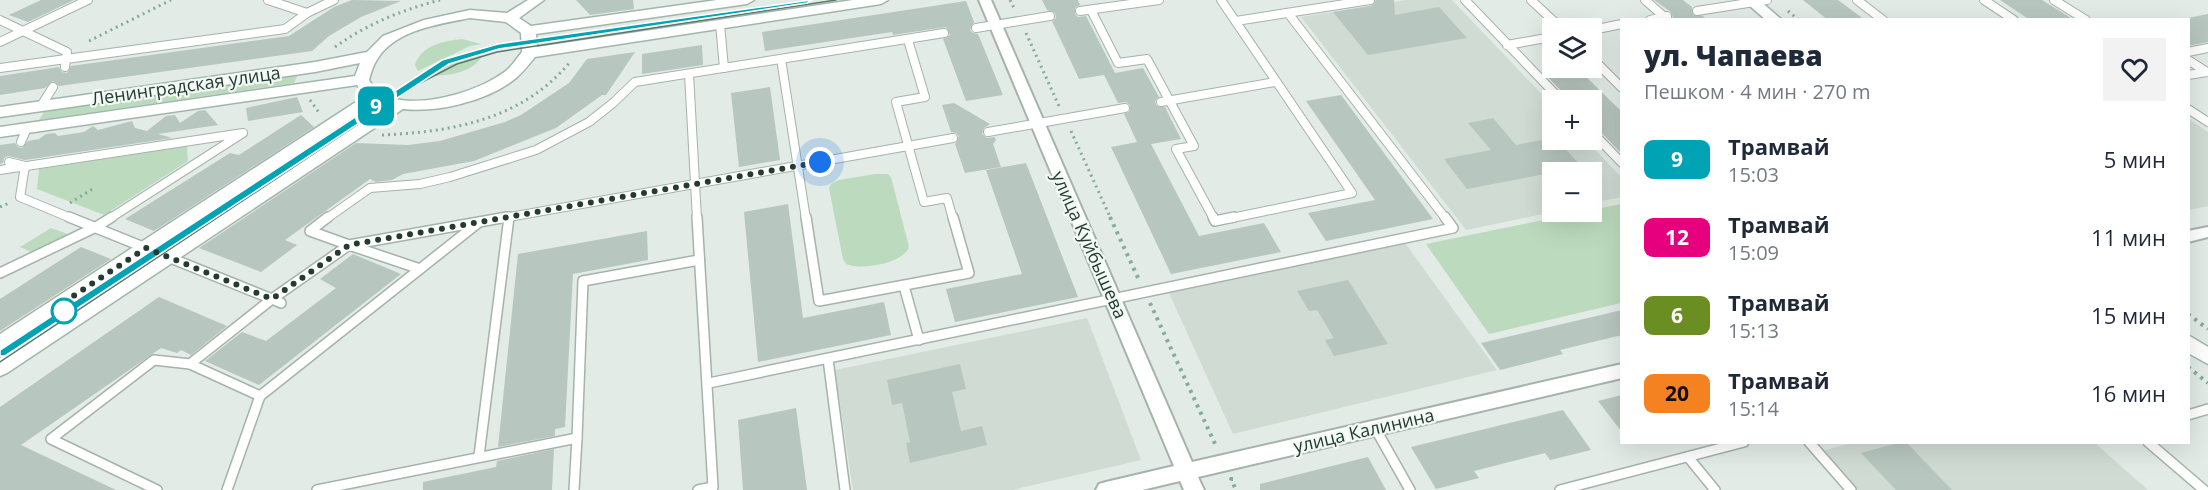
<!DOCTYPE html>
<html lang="ru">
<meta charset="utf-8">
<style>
body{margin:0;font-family:"Open Sans",sans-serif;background:#f2f2f3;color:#1f2937;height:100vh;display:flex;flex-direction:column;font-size:22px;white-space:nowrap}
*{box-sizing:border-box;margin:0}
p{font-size:20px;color:#747a83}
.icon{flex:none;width:33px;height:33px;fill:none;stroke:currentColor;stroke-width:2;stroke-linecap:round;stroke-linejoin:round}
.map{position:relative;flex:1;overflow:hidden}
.sheet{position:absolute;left:1620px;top:18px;width:570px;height:426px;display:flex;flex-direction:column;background:#fff;border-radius:0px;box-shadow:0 6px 24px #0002}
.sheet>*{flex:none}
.badge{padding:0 12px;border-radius:9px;font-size:21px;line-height:39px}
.tools{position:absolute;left:1542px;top:18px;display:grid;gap:12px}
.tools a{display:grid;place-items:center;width:60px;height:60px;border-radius:0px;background:#fff;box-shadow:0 6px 24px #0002;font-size:30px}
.you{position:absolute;width:30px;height:30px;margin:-15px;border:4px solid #fff;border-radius:50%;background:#1a73e8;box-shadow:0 0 0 9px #1a73e833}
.map>.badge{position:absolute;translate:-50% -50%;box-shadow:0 0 0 3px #fff}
.round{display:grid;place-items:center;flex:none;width:63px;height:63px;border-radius:0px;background:#f2f2f3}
.summary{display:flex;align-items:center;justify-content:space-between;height:102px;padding:0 24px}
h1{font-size:28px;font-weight:800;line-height:45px}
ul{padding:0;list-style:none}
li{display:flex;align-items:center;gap:18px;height:78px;padding:0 24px}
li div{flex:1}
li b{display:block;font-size:22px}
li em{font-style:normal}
li .badge{min-width:66px;font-weight:700;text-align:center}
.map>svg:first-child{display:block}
.built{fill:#d0dbd4}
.green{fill:#bcdbbe}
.building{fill:#b7c6be}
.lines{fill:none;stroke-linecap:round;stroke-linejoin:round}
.lane-far1-casing{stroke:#a5b3ab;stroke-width:10}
.lane-casing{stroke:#a5b3ab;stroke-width:12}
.street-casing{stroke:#a5b3ab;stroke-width:4}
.secondary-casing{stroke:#a1b6ab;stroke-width:3}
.path-far1{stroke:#84ad98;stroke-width:3;stroke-dasharray:2 4;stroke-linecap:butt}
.path{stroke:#84ad98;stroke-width:4;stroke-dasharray:3 5;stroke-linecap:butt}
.lane-far1{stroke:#fff;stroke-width:8}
.lane{stroke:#fff;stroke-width:9}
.street{fill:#fff;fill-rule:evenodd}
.secondary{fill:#fff;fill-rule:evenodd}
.tram{stroke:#5e776b;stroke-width:1.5}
.line{fill:#00a3b4;stroke:#fff;stroke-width:1.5}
.walk{stroke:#233b30;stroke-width:6;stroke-dasharray:0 10.8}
.stop-dot{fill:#fff;stroke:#00a3b4;stroke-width:3}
.labels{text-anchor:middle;stroke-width:4.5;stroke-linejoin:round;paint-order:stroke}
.street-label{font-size:18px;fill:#233b30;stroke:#f2f8f4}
</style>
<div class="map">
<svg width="2208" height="490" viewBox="0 0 2208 490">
<rect width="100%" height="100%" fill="#e2ebe5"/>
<g class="built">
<path d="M1406 0H1452L1552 105V140H1586L1621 177V197L1592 203V172H1552L1553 212 1466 230 1301 17Z"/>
<path d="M2189 119 2208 132V206L2189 210Z"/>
<path d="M1405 243 1497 370 1233 434 1169 293Z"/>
<path d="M1087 318 1141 460 1012 490H853L835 370Z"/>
<path d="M1855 442 2095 443 2148 490H1856L1822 451Z"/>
</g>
<g class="green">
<path d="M462 39 481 44 470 46 418 71 415 65C421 45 444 41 462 39Z"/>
<path d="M484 50C479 73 446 77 426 75L465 54Z"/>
<path d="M299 72 294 83 39 120 46 109Z"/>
<path d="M187 146 188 161 104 215 37 189 39 169Z"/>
<path d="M875 174H888L891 177 909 247C903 263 869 268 853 266L846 264 843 259 829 188 831 184 839 180Z"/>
<path d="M1621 204V303L1489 334 1426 244Z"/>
<path d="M51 228 73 236 40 256 20 247Z"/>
</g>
<g class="building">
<path d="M41 0H74L28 22 9 15Z"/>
<path d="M352 0 401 1 361 17 329 36 312 51 59 86 53 81 45 88 0 95V76L59 67 62 72 67 73 71 66 289 36 334 7Z"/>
<path d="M576 0H633L634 9 590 15Z"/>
<path d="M1042 0H1078L1080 5 1075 8V14L1078 17 1086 16 1115 73 1143 68 1159 97 1155 101 1156 105 1165 107 1181 139 1151 144 1199 236 1264 223 1281 252 1171 274 1111 147 1137 142 1124 114 1130 111V105L1126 102 1118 103 1104 75 1079 79 1052 21 1056 18 1055 13 1047 10Z"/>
<path d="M1376 0H1394L1395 15 1439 7 1467 38 1368 55 1333 12 1371 6Z"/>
<path d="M1654 0H1683L1692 7 1693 15 1703 16 1707 20H1674L1671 12Z"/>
<path d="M1803 0H1838L1865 20H1828Z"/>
<path d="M2000 0H2042L2074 20H2030Z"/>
<path d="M966 1 974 22 970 30 973 33 978 34 1003 95 966 101 943 39 950 35 946 27 893 35 892 32 765 51 762 32Z"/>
<path d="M2208 14V42L2188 46V18Z"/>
<path d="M702 45 703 65 642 74V54Z"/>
<path d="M635 52 606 95H602L556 128 474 161 403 174 392 180 376 182 370 179 285 240 297 245 261 272 199 248 356 143 408 145 440 141 505 122 521 115 569 83 587 59Z"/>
<path d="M1557 68H1577L1622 112V154L1592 123V100H1570L1541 70Z"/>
<path d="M770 87 780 160 739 167 731 93Z"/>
<path d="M1341 95 1433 219 1326 241 1308 213 1375 200 1306 101Z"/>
<path d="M297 97 303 112 248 121 246 108Z"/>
<path d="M954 103 990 124 984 128 982 134 987 138 995 137 996 140 993 144 1001 167 965 173 955 144 959 136 956 133 951 132 942 105Z"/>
<path d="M205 110 218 125 158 134 172 138 25 160 8 156 4 158 3 163 0 164V145L15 143 18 147 22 148 28 141 39 139 46 134 55 133 58 136 84 132 93 126 98 130 132 121 135 128 147 131 166 116 175 115 180 123 198 111Z"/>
<path d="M301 115 314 127 154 231 125 219 230 153 239 155Z"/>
<path d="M1493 118 1516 145 1552 138 1557 140 1582 167 1467 189 1444 159 1491 150 1468 123Z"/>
<path d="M1026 163 1078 297 955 322 946 289 1022 274 986 170Z"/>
<path d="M788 204 803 318 884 302 891 335 758 362 744 212Z"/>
<path d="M647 231 648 260 573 274 565 427 555 429V436L498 447 518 254Z"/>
<path d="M81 247 111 259 0 331V299Z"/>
<path d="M353 254 401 274 259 385 205 361 242 332 266 341 336 288 320 279Z"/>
<path d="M1348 280 1388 344 1334 356 1325 340 1334 338 1317 310 1309 311 1297 291Z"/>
<path d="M159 297 227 326 191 355 181 350 177 353 161 348 21 445 116 490H0V407Z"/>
<path d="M1622 310V335L1560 350 1563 354 1500 370 1481 343Z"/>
<path d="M960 364 966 389 952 392 961 431 982 426 987 445 910 463 906 443 910 442 902 403 892 405 887 380Z"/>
<path d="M1622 395V432L1598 401Z"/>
<path d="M796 408 807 490H743L738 420Z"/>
<path d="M1563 410 1591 450 1550 460 1545 453 1474 471 1479 478 1436 489 1411 447Z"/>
<path d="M1901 442H1906L1952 490H1896L1861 453Z"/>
<path d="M554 449 552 490H423V482L496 467 497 461Z"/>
<path d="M1368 457 1386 490H1260V484Z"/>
</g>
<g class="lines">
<g class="lane-far1-casing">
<g id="lane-far1">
<path d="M1221 0 1352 193 1227 219"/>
<path d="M1465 0 1561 100"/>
<path d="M1531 0 1561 28"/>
<path d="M1645 0 1668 20"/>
<path d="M1857 0 1883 20"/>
<path d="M1984 0 2014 20"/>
<path d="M2054 0 2086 20"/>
<path d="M1091 10 1118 63 1147 59 1194 146 1176 149 1214 219"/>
<path d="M1080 11 1159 0"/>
<path d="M1697 11 1767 0"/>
<path d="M307 13 334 0"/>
<path d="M1288 13 1446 219"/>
<path d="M0 20 67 52 66 59 285 29 307 13 268 0"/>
<path d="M1650 20 1667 16"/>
<path d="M1236 21 1370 0"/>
<path d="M720 24 724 68"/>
<path d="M976 28 1050 16"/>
<path d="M1592 30 1622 24"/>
<path d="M908 40 925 97 896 102 924 202 947 198 953 219"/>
<path d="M0 42 88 0"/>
<path d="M1507 45 1552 37"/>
<path d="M2188 52 2208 48"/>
<path d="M1592 58 1622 88"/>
<path d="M781 59 806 219"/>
<path d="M2188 60 2207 72"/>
<path d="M0 68 66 59 65 67"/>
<path d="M689 74 697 219"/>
<path d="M2188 75 2208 72"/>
<path d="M1161 102 1275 82"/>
<path d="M41 106 53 87"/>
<path d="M2188 109 2208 122"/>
<path d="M988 132 1125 108"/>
<path d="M1592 132 1622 163"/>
<path d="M21 142 27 128"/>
<path d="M9 162 25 166 20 197 73 219"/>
<path d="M0 170 243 133 109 219"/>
<path d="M326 219 370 188 420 184 450 177 536 150 589 122 613 103 635 82 944 33"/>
<path d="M498 219 953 138"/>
</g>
</g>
<g class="lane-casing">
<g id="lane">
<path d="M69 217 272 299"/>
<path d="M328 217 310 231 349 245 507 217"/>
<path d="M697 217 713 487 698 490"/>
<path d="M806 217 819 301 969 273 953 217"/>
<path d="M1213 217 1215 221 1234 217"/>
<path d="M349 245 420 269 260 396 190 364 272 299Z"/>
<path d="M420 269 478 223"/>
<path d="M0 273 96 227 112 217"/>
<path d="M904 286 919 340"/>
<path d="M272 299 281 303"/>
<path d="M828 359 845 490"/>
<path d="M709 383 1453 228 1445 217"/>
<path d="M2188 415 2208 409"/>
<path d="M1375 428 1410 490"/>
<path d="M1809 442 1851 490"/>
<path d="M2148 442 2204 490"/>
<path d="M479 456 509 217"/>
<path d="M1688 457 1715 490"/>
<path d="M157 490 51 439 154 360 190 364"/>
<path d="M227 490 260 396"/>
<path d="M317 490 577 438 583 281 699 260"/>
<path d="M574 490 577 438"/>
<path d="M1560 490 1744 442"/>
</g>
</g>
<g class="street-casing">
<g id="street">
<path d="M979 0H991L1192 462 1622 364V378L1198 477 1204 490H1184L1180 481 1142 490H1096L1099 484 1106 482 1174 466Z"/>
<path d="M2208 227V237L2188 242V231Z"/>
</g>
</g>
<g class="secondary-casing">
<g id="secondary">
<path d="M528 0H544L519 18 531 26 717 0H754L747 4 536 34 537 47 853 0H888L881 4 535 57C529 64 523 72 516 78 488 101 438 113 403 109L7 373 0 376V358L386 106 376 102 7 349 0 351V334L365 96 357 85 0 137V127L355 76 360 63 315 72 0 117V107L315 62 367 52 383 36 424 20 470 10 507 13ZM470 18 506 22 521 33 522 52C516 59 511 68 503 73 475 93 414 111 381 94 376 91 372 85 369 80 371 73 373 65 378 58 396 30 439 24 470 18Z"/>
<path d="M1743 0H1759L1782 20H1766Z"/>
<path d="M2188 335 2208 347V364L2188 353Z"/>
</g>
</g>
<g class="path-far1">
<path d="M1010 0 1015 10"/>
<path d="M1788 11 1799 20"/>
<path d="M1026 33 1059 106"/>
<path d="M89 41 171 0"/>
<path d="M335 47C367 24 402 10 440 0"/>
<path d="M310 100 320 114"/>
<path d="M1071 131 1111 219"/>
<path d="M382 135C453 132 523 119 570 62"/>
<path d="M70 203 94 188"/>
<path d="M0 207 9 203"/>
</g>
<g class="path">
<path d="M1110 217 1139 280"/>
<path d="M1150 303 1216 446"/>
<path d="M2188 314 2208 329"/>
<path d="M2188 367 2208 383"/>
<path d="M1233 479H1231L1236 490"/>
</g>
<use href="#lane-far1" class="lane-far1"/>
<use href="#lane" class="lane"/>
<use href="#street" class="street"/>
<use href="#secondary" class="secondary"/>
<path class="tram" d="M0 362 420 83 457 64 497 52 836 0"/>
</g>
<path class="line" d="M807 3 499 49 449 64 5 356H0V350L442 60 498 44 811 0H812Z"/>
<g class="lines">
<path class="walk" d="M64 311 55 308 146 248 272 299 349 245 820 162"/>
</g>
<circle class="stop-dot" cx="64" cy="311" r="12"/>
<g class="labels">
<g class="street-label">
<text transform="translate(186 86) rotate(-8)" y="6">Ленинградская улица</text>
<text transform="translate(1089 245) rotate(66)" y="6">улица Куйбышева</text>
<text transform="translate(1364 431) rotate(-13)" y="6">улица Калинина</text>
</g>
</g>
</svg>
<div class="tools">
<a><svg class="icon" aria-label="layers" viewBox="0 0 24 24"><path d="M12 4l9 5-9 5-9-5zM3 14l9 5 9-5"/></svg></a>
<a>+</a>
<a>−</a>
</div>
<div class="you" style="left:820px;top:162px"></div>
<b class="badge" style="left:376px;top:106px;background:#00a3b4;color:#fff">9</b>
<section class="sheet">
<div class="summary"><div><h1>ул. Чапаева</h1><p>Пешком · 4 мин · 270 m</p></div><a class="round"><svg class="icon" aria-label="heart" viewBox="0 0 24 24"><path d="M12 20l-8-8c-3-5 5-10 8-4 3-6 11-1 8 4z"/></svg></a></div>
<ul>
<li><span class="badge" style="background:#00a3b4;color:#fff">9</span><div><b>Трамвай</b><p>15:03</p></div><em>5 мин</em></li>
<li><span class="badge" style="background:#e6007e;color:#fff">12</span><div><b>Трамвай</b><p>15:09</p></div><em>11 мин</em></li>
<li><span class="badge" style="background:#6b8e23;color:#fff">6</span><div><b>Трамвай</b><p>15:13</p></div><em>15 мин</em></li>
<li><span class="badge" style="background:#f58220;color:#111">20</span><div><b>Трамвай</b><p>15:14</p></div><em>16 мин</em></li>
</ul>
</section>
</div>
